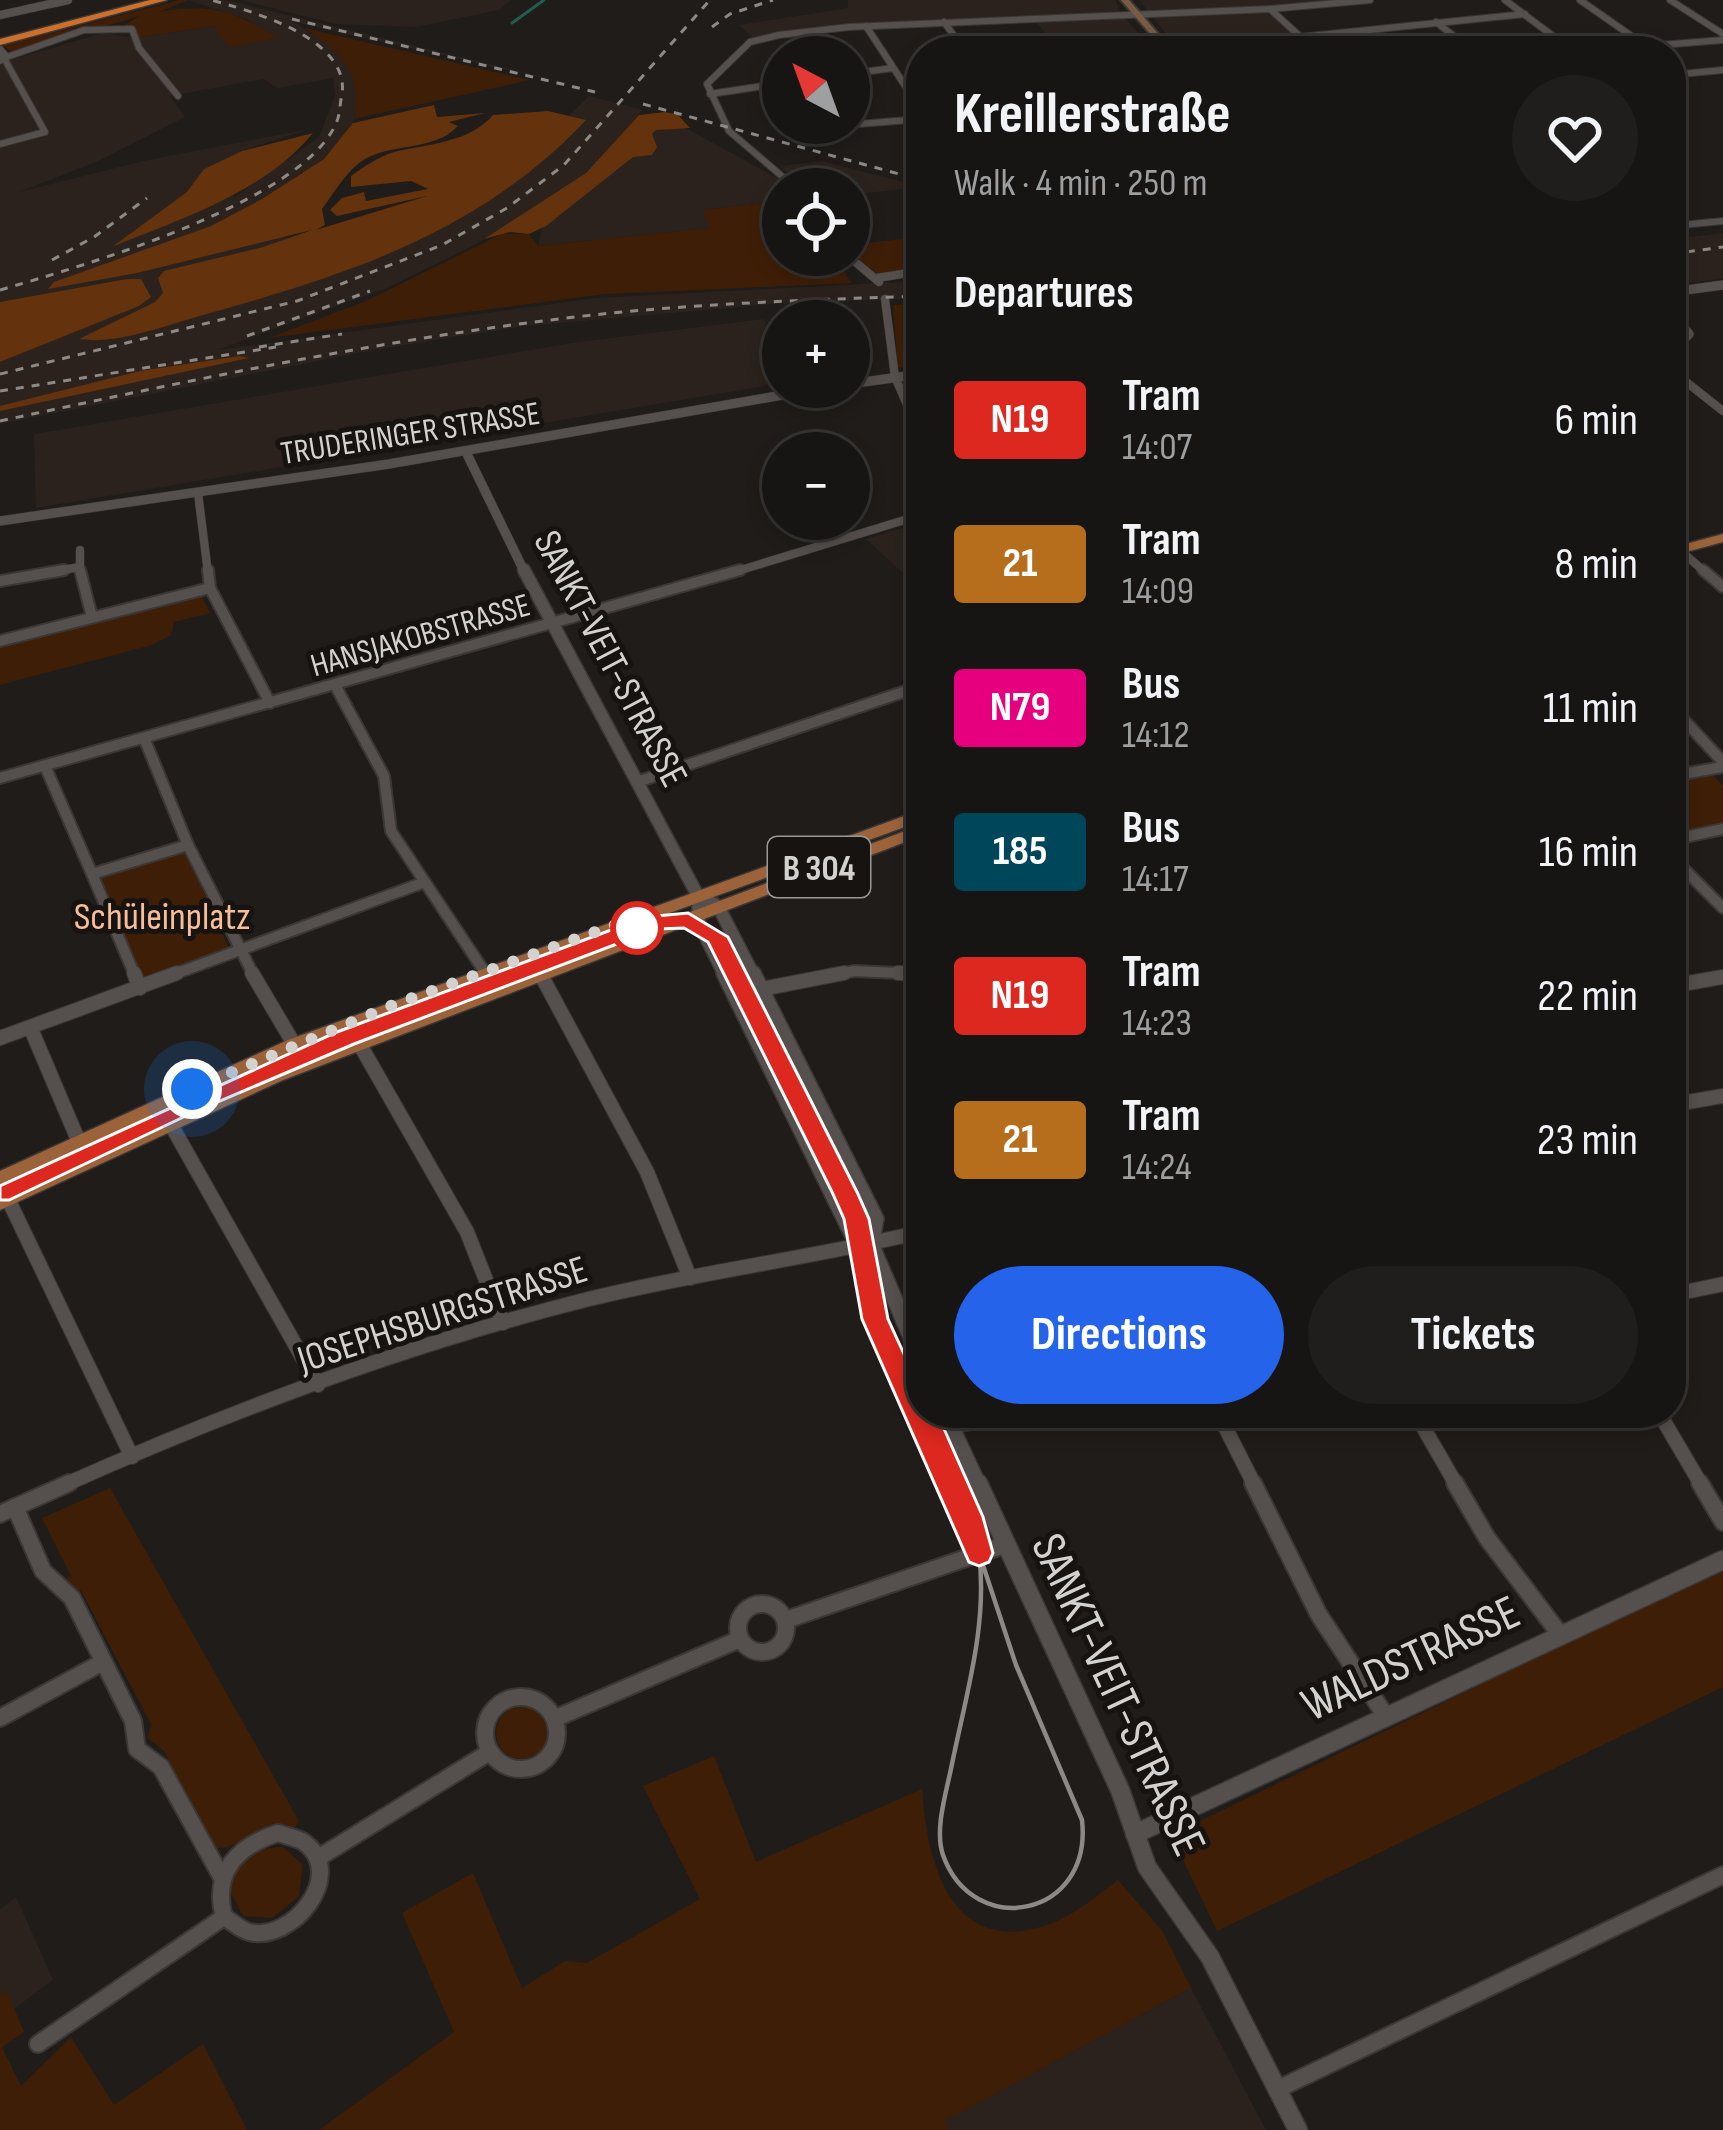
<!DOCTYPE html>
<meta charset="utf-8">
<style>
body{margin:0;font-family:"Sofia Sans Condensed",sans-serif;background:#201e1c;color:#f1f3f6;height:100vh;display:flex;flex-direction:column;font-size:45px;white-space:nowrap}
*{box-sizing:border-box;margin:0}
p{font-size:39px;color:#9e9fa0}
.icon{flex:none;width:66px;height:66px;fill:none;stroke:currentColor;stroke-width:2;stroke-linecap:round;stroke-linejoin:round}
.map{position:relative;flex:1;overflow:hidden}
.sheet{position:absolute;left:906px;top:36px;width:780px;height:1392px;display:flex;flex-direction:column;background:#171513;border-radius:48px;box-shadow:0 6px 18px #0003,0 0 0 3px #363433}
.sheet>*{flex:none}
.badge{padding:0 24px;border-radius:9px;font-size:42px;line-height:78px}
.needle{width:78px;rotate:319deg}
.controls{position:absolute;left:762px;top:36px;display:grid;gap:24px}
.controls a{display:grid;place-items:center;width:108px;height:108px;border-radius:50%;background:#171513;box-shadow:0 6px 18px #0003,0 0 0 3px #363433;font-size:60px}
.you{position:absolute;width:60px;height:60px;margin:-30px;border:9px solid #fff;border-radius:50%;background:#1a73e8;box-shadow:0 0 0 18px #1a73e833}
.map>.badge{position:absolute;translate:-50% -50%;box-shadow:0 0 0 6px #fff}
h2{padding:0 48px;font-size:45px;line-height:108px}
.round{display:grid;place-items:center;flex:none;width:126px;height:126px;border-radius:63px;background:#201e1c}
.summary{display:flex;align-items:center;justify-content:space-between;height:204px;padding:0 48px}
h1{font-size:57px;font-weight:700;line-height:90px}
.button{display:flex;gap:24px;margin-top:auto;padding:24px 48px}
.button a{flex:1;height:138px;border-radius:72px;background:#2563eb;color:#fff;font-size:48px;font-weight:700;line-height:138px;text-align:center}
.button a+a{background:#201e1c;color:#f1f3f6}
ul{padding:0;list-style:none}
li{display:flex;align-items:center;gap:36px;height:144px;padding:0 48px}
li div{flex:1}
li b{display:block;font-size:45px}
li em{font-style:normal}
li .badge{min-width:132px;font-weight:700;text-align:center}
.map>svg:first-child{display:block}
.built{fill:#2b221d;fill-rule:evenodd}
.green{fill:#3f1e07}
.forest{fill:#64320c}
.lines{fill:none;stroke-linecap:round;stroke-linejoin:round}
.stream{stroke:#225d50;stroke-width:3}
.minor-far4-casing{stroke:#3a3736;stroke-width:8}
.minor-far3-casing{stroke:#3a3736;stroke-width:9}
.minor-far2-casing{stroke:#3a3736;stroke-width:14}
.minor-far1-casing{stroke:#3a3736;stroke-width:16}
.minor-casing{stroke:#3a3736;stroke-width:20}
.tertiary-far4-casing{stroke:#3a3736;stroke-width:9}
.tertiary-far3-casing{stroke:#3a3736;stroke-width:10}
.tertiary-far2-casing{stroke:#3a3736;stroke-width:15}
.tertiary-far1-casing{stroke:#3a3736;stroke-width:18}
.tertiary-casing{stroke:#3a3736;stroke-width:21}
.secondary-casing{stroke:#3a3736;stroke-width:4}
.primary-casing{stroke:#3a3736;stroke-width:3}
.motorway-casing{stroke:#3a3736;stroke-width:3}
.minor-far4{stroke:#55504e;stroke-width:6}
.minor-far3{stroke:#55504e;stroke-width:8}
.minor-far2{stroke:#55504e;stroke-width:10}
.minor-far1{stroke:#55504e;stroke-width:14}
.minor{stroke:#55504e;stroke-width:16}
.tertiary-far4{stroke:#55504e;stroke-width:8}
.tertiary-far3{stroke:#55504e;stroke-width:9}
.tertiary-far2{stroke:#55504e;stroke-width:12}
.tertiary-far1{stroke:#55504e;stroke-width:15}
.tertiary{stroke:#55504e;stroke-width:18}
.secondary{fill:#795a44;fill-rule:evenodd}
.primary{fill:#9c633a;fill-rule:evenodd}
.motorway{fill:#cc702c;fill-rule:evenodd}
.tram-far1{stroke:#8c8987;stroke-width:3}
.tram{stroke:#8c8987;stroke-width:4.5}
.rail{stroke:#8c8987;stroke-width:3;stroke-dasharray:8 8;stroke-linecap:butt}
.line{fill:#dc281e;stroke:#fff;stroke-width:3}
.walk{stroke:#d4d2d0;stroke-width:12;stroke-dasharray:0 21.6}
.stop-dot{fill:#fff;stroke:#dc281e;stroke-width:6}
.labels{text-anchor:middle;stroke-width:10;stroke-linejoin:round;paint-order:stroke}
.far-street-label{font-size:33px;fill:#d4d2d0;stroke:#161310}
.shield{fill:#161310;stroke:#9b9996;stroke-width:3}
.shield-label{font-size:36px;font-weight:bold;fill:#d4d2d0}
.street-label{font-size:39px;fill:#d4d2d0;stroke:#161310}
.park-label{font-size:39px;fill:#f8be9a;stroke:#161310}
.near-street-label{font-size:48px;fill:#d4d2d0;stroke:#161310}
</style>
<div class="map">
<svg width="1723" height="2130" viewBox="0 0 1723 2130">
<rect width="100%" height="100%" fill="#1f1c19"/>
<g class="built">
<path d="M188 0H226L597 90 294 22 332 46 351 68 359 95 352 128 324 159 216 229 294 238 427 201 543 141 589 96 643 110 586 173 475 245 387 288 217 350 596 298 921 281V298L773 304 525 326 379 349 0 424V63L103 33 135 38 213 26 225 38 276 37 246 19ZM263 79 278 88 333 78 335 96 319 137 235 197 201 175 204 169 242 151 309 129 143 161 19 192 96 162 185 117 170 96Z"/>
<path d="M240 0H511L499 10 416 27 335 24Z"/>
<path d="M848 0H1115L1121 13 844 25 752 37 739 25 848 8Z"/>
<path d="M1139 0H1340L1266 9 1311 51H1180Z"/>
<path d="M1125 18 1154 51H1061L1035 21Z"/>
<path d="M684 127 786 183 791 189H783V201L704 210 710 228 538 246 543 223 656 130Z"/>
<path d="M823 161 921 187 849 195V189H801L780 166Z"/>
<path d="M1723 233V278L1671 286V239Z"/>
<path d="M764 319 783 363V383L36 508 34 434 572 343Z"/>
<path d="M921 522V590L866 539Z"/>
<path d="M16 1897 53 1980 14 2009 24 2032 0 2048V1910Z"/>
<path d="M1191 1988 1266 2130H926L944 2121Z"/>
</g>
<g class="green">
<path d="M179 0H189L159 12C209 3 234 10 278 38L229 47 213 26 135 38 136 31 123 26 140 16 14 52 2 46Z"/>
<path d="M304 28 530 80 354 119C364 74 341 52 304 28Z"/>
<path d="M783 201V255H835L851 283 605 294 268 338 366 301 502 234H529L538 246 709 228 703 210Z"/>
<path d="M921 237V270L877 274 849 250V245Z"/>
<path d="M921 303V370L898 367 893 305Z"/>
<path d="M201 595 210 613 174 622 171 635 152 645 0 685V645Z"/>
<path d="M1713 775 1723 786V823L1671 834V783Z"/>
<path d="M184 847 229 949 138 984 95 873Z"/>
<path d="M110 1488 299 1821 294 1828C250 1820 244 1850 215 1848L164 1751 148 1738 151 1724 81 1591 58 1583 71 1576 42 1518Z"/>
<path d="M1723 1567V1687L1217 1931 1171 1835Z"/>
<circle cx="522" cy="1733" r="26"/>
<path d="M714 1756 756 1862 922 1789C927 1861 950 1958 1047 1925 1074 1916 1096 1896 1118 1880L1163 1932 1191 1988 945 2121 948 2130H319L454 2032 402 1913 473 1873 522 1988 565 1961 587 1963 700 1899 643 1786Z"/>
<path d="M283 1847 303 1865 299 1896 273 1918 243 1916 230 1891C235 1863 254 1846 283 1847Z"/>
<path d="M7 1991 24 2032 2 2047 21 2086 71 2037 114 2105 203 2044 247 2130H0V1995Z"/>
</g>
<g class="forest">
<path d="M434 105 437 117 485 113 449 122 458 126C433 153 389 141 359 163 345 174 333 194 322 209L325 225 316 230 427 196 337 216 330 210 342 198 364 192 366 201 428 189 411 181 351 187V176C365 166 378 157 394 152 427 144 469 143 493 115L548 111 586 120C479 234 344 276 196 317 162 327 113 345 79 339L155 302 163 293 158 278 164 271 263 247 312 230 137 273 48 289 54 282 211 226 262 199 324 159 353 123Z"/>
<path d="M665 112 678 115 690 128 656 130 652 134 657 147 652 155 633 157 546 226 529 234 510 232 484 239 586 173 639 115Z"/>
<path d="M313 133C265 192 181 219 112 247L187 192 204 169 242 151Z"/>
<path d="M127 279H141L151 297 139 306 0 362V302Z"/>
<path d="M239 356 249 358 0 411V406L140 371Z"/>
</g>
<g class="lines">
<path class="stream" d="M512 23 544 0"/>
<g class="minor-far4-casing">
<g id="minor-far4">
<path d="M1505 0 1573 51"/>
<path d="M1580 0 1653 51"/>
<path d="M1670 0 1723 34"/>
<path d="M1270 9 1316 51"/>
<path d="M944 22 965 51"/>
<path d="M1436 22 1473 51"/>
<path d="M866 26 921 110"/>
<path d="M1300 37 1525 14"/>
<path d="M1648 46 1723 40"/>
<path d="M849 74 893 68"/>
<path d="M1671 75 1723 70"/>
<path d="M710 94 783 83"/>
<path d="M834 126 921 119"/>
<path d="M0 144 45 132 4 58 84 30 132 29 139 48 178 96"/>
<path d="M797 189 729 131 707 84 750 42 779 35 849 27 1270 9 1370 0"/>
<path d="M1671 226 1723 221"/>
</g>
</g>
<g class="minor-far3-casing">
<g id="minor-far3">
<path d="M847 255 879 282"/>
<path d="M877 278 921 271"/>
<path d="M885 299 895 377 921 437"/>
<path d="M1671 370 1723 411"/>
<path d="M198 493 208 573"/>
<path d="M80 550V573"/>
<path d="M1680 550 1706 573"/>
<path d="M48 573 79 567"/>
<path d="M731 573 921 515"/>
</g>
</g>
<g class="minor-far2-casing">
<g id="minor-far2">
<path d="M80 570 92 617"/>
<path d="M208 570 210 588 270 703"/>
<path d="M1703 570 1723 587"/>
<path d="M0 581 64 570"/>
<path d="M0 641 210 588"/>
<path d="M335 685 384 776 391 831 484 971"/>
<path d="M1671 706 1723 762"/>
<path d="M144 738 188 845"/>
<path d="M45 766 92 874"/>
<path d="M1671 776 1723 767"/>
<path d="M0 778 740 570"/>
<path d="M637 782 921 686"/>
<path d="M1671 840 1723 829"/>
<path d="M1671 856 1723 908"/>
<path d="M135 976 92 874 188 845 254 976"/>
<path d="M169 976 425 882"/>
<path d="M829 976 854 971 921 974"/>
</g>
</g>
<g class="minor-far1-casing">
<g id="minor-far1">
<path d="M134 973 140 988"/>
<path d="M252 973 294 1044"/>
<path d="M898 973 921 974"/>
<path d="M541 975 647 1172 690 1278"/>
<path d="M1671 986 1723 977"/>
<path d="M762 989 844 973"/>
<path d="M31 1029 79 1142"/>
<path d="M0 1038 177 973"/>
<path d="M359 1043 467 1232 503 1323"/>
<path d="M1671 1105 1723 1096"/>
<path d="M170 1123 318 1385"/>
<path d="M8 1199 132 1457"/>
<path d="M1671 1295 1723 1284"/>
<path d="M1218 1413 1255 1486"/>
<path d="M1415 1413 1457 1486"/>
<path d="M1659 1413 1702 1486"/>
<path d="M950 1426 1042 1413"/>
<path d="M62 1486C232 1410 408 1344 589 1299 698 1272 811 1258 921 1232"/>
</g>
</g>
<g class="minor-casing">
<g id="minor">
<path d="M1253 1483 1319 1615 1385 1715"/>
<path d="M1455 1483 1487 1538 1559 1633"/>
<path d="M1700 1483 1723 1522"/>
<path d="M15 1507 43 1571 72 1598 133 1721 137 1749 161 1767 221 1876"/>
<path d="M0 1514 69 1483"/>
<circle cx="762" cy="1628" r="24"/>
<path d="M786 1620 1004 1545"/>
<circle cx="521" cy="1733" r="36"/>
<path d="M0 1718 103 1662"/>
<path d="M556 1718 740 1639"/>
<path d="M278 1833C286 1836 299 1838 305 1843 347 1875 292 1943 249 1932 241 1930 231 1921 224 1917 212 1873 237 1846 278 1833Z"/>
<path d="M318 1858 488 1753"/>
<path d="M38 2044 224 1917"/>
<path d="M1278 2089 1723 1875"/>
</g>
</g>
<g class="tertiary-far4-casing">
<g id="tertiary-far4">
<path d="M0 15 68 0"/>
<path d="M0 50 5 56 0 60"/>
</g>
</g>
<g class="tertiary-far3-casing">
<g id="tertiary-far3">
<path d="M1671 292 1723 285"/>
<path d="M1671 313 1689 334 1671 353"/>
<path d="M849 384 921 374"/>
<path d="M466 452 525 573"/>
<path d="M0 521 389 464 828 387"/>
</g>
</g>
<g class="tertiary-far2-casing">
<g id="tertiary-far2">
<path d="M524 570 698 896 699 923 725 976"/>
<path d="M698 896 718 906 754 976"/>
</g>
</g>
<g class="tertiary-far1-casing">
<g id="tertiary-far1">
<path d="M724 973 853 1236 871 1244"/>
<path d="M753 973 876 1219 871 1244 921 1361"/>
<path d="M945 1413 979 1486"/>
</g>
</g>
<g class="tertiary-casing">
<g id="tertiary">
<path d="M978 1483 1120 1790 1147 1867 1210 1957 1298 2130"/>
<path d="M1135 1834 1723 1560"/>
</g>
</g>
<g class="secondary-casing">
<g id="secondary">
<path d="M1121 0H1129L1173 51H1165Z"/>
<path d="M1671 528 1675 529 1686 550 1684 553H1676C1670 545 1671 538 1671 528Z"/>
</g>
</g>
<g class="primary-casing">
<g id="primary">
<path d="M1723 534V542L1671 556V548Z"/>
<path d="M921 810V821L300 1048 0 1186V1171L288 1040Z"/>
<path d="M921 825V836L283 1080 0 1210V1195L271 1070Z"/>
</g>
</g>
<g class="motorway-casing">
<path id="motorway" d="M150 0H167L0 45V39Z"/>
</g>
<use href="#minor-far4" class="minor-far4"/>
<use href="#minor-far3" class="minor-far3"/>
<use href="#minor-far2" class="minor-far2"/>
<use href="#minor-far1" class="minor-far1"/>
<use href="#minor" class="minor"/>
<use href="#tertiary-far4" class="tertiary-far4"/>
<use href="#tertiary-far3" class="tertiary-far3"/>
<use href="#tertiary-far2" class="tertiary-far2"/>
<use href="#tertiary-far1" class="tertiary-far1"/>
<use href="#tertiary" class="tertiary"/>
<use href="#secondary" class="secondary"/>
<use href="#primary" class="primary"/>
<use href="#motorway" class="motorway"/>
<g class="tram-far1">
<path d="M0 1193 323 1049 654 922 688 921 717 937 856 1219 875 1319 949 1486"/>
<path d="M923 1413 954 1486"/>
</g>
<g class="tram">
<path d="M948 1483 979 1553"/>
<path d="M953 1483 979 1553"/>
<path d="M979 1553 1016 1665 1082 1820C1093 1918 973 1940 943 1855 934 1829 947 1790 952 1764 966 1695 988 1624 979 1553Z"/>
</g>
<g class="rail">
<path d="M292 19 595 92"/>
<path d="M712 27 730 14 773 0"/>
<path d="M643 104 921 180"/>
<path d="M1671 254 1723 247"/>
<path d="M52 260 94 237 147 198"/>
<path d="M0 290C79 267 306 202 337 121 340 114 340 102 342 94 350 38 251 11 211 0"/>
<path d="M247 336 370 291"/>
<path d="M259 347 342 334"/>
<path d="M0 374 297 301 442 245 507 208 564 165 710 0"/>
<path d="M0 391 276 347"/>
<path d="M0 421C187 381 375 341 566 318 684 304 802 300 921 296"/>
</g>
</g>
<path class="line" d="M688 913 728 937 857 1192 869 1219 888 1319 926 1402 937 1413 983 1517 993 1553 989 1562 979 1566 969 1562 862 1319 844 1219 832 1192 708 942 684 928 656 929 354 1044 194 1112 9 1200H0V1186L337 1032 646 917Z"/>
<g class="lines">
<path class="walk" d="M192 1089 393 1005 645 914 637 928"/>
</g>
<circle class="stop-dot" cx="637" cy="928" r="24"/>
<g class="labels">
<g class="far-street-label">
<text transform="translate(410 432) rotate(-9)" y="12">TRUDERINGER STRASSE</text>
<text transform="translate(420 634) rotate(-16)" y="12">HANSJAKOBSTRASSE</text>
</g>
<rect class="shield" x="768" y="837" width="102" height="60" rx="9"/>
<g class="shield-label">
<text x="819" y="880">B 304</text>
</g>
<g class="street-label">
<text transform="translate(612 658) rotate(62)" y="14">SANKT-VEIT-STRASSE</text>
<text transform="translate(442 1313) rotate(-18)" y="14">JOSEPHSBURGSTRASSE</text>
</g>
<g class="park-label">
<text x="162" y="929">Schüleinplatz</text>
</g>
<g class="near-street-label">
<text transform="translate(1410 1657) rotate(-25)" y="17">WALDSTRASSE</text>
<text transform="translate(1120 1694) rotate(65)" y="17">SANKT-VEIT-STRASSE</text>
</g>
</g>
</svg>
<div class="controls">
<a><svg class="needle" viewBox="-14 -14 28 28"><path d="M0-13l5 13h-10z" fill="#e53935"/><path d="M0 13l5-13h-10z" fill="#9e9fa0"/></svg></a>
<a><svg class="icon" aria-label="locate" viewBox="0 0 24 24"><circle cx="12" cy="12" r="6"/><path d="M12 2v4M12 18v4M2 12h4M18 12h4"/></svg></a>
<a>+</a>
<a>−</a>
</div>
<div class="you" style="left:192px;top:1089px"></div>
<section class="sheet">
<div class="summary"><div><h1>Kreillerstraße</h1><p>Walk · 4 min · 250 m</p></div><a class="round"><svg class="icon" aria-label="heart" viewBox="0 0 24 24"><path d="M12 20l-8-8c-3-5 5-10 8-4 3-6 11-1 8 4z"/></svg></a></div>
<h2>Departures</h2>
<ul>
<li><span class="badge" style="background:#dc281e;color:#fff">N19</span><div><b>Tram</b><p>14:07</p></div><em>6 min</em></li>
<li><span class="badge" style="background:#b66e1c;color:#fff">21</span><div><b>Tram</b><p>14:09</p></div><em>8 min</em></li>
<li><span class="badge" style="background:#e6007e;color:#fff">N79</span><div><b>Bus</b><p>14:12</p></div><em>11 min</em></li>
<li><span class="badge" style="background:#00465a;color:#fff">185</span><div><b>Bus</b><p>14:17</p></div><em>16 min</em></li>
<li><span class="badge" style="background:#dc281e;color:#fff">N19</span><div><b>Tram</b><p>14:23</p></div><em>22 min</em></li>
<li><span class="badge" style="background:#b66e1c;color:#fff">21</span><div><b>Tram</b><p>14:24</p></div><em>23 min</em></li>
</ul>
<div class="button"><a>Directions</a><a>Tickets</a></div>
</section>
</div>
